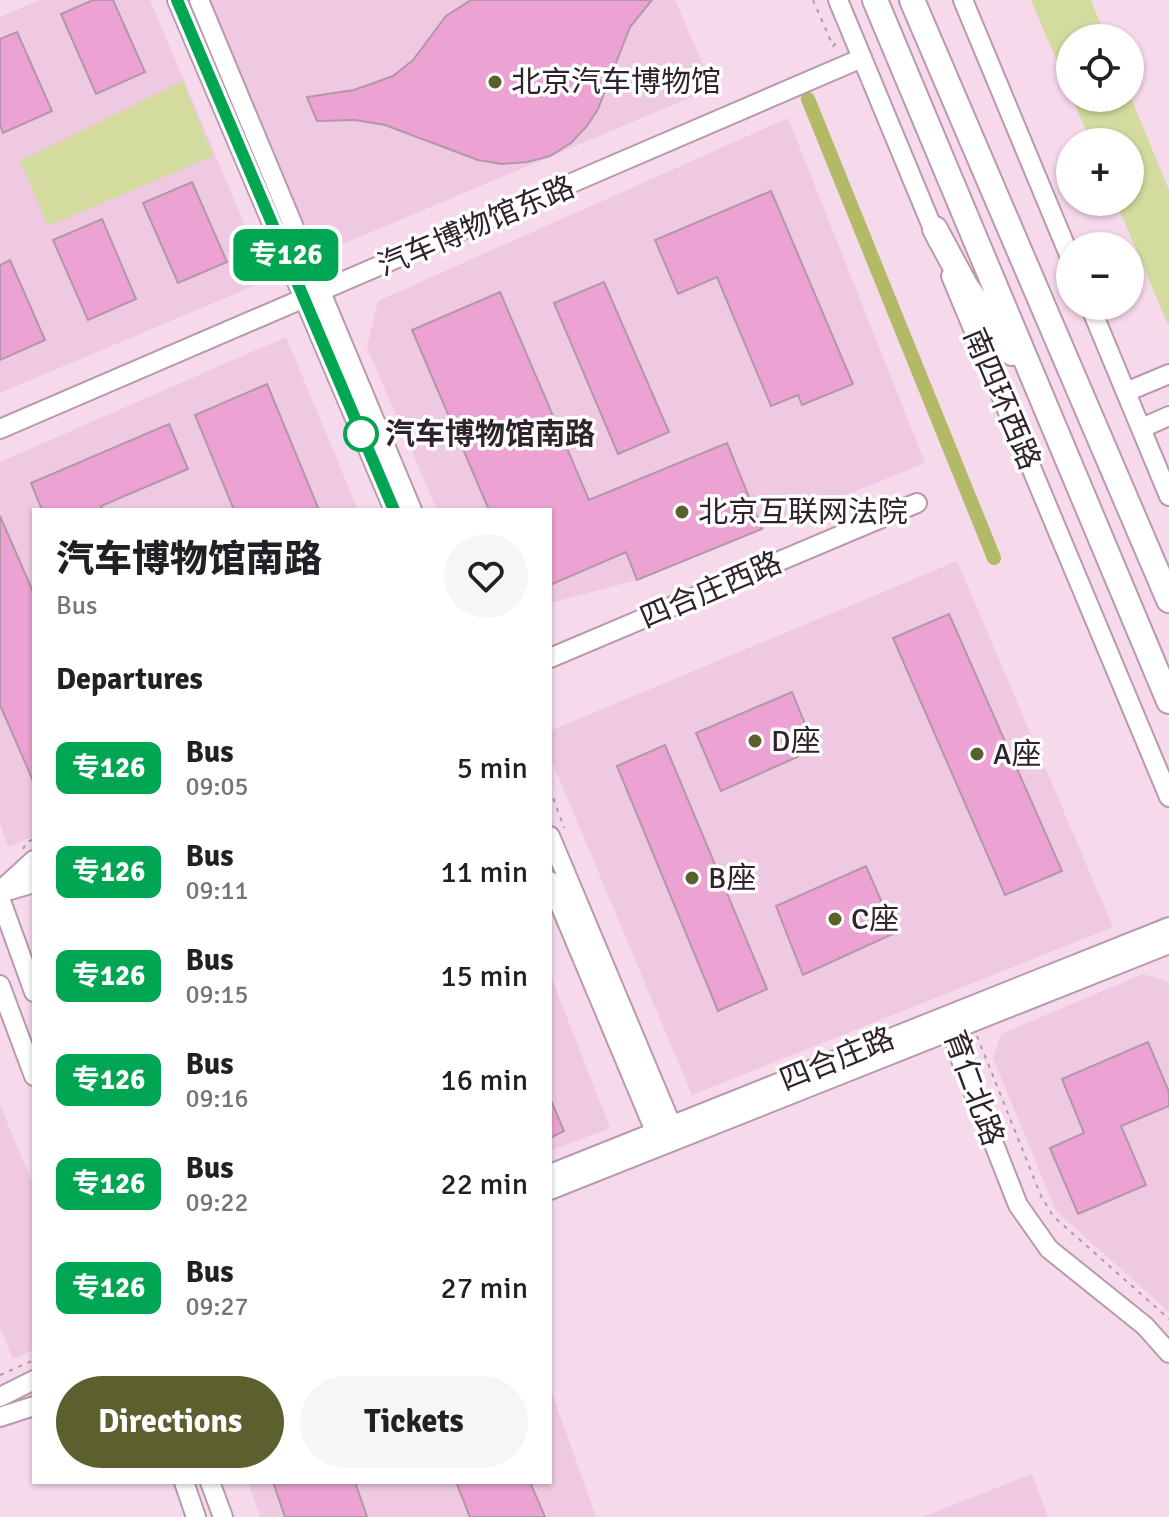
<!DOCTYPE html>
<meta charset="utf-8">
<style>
body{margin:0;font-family:Signika,"Noto Sans SC",sans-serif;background:#f6f6f6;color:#202124;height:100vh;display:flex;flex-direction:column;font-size:30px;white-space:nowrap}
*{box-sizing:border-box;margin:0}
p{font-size:26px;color:#757577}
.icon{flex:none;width:44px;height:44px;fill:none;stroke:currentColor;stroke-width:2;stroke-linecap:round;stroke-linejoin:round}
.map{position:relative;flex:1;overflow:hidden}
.sheet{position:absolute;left:32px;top:508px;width:520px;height:976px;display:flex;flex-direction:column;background:#fff;border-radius:0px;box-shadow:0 2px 6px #0004}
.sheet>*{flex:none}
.badge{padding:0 16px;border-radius:12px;font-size:28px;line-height:52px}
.tools{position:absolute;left:1056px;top:24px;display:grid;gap:16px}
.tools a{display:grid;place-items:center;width:88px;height:88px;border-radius:50%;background:#fff;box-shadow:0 2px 6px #0004;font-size:40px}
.map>.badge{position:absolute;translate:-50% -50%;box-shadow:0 0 0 4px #fff}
h2{padding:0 24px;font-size:30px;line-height:72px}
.round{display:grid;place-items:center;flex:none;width:84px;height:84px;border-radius:42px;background:#f6f6f6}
.headline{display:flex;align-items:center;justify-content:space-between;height:136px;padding:0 24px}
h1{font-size:38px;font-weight:800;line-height:60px}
.button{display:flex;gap:16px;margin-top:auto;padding:16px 24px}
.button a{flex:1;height:92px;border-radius:48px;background:#5b602e;color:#fff;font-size:32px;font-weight:800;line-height:92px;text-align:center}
.button a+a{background:#f6f6f6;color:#202124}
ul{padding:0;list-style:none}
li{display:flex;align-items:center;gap:24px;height:104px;padding:0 24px}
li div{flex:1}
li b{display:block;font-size:30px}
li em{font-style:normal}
li .badge{min-width:88px;font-weight:700;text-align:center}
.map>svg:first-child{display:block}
.built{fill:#eec9e1}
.green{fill:#d4db9f}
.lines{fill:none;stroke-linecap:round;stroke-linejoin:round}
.canal{stroke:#b2ba67;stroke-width:14}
.building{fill:#eca2d2;stroke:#b397a8;stroke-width:2}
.secondary-casing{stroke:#b79aac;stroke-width:22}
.highway-casing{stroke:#b79aac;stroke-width:28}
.path{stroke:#b098a7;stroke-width:2;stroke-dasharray:4 6;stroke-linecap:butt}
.secondary{stroke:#fff;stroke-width:18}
.highway{stroke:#fff;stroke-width:24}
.line-casing{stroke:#fff;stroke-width:18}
.line{stroke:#00a651;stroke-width:12}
.poi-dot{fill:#5b602e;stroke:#fff;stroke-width:3}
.stop-dot{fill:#fff;stroke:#00a651;stroke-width:4}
.labels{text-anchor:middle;stroke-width:7;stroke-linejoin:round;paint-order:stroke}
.poi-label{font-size:30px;fill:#2f242b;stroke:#fff;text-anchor:start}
.street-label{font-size:30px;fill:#2f242b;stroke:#fff}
.stop-label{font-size:30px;font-weight:bold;fill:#2f242b;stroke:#fff;text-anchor:start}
</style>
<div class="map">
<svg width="1169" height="1517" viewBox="0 0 1169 1517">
<rect width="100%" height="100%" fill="#f7d9ec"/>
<g class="built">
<path d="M40 0H150L268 280 0 393V17Z"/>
<path d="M206 0H675L713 88 312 257Z"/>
<path d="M788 118 925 463 637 580 550 603V510H437L367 348 378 301Z"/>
<path d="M286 337 358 510H34V836L8 847 0 822V462Z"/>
<path d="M957 561 1113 927 692 1095 550 757V731Z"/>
<path d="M550 974 610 1128 550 1151Z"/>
<path d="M1143 974 1169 982V1312L1056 1211 993 1058 1001 1034Z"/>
<path d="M0 1105 34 1187V1350L13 1359 0 1327Z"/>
<path d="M550 1387 596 1517H260L248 1482H550Z"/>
<path d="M1032 1474 1048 1517H922Z"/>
</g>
<g class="green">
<path d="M1031 0H1091L1106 38H1070V92Z"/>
<path d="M183 81 213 156 48 226 20 161Z"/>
<path d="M1130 95 1169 190V327L1116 202H1130V142H1091L1072 98H1130Z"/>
</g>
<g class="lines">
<path class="canal" d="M808 99 994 558"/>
</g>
<g class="building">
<path d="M93 0H113L145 72 96 94 61 14Z"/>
<path d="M471 0H652L630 27 598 109 587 126 571 143 550 156 527 162 502 164 478 160 385 125 355 120 317 121 307 97 354 90 393 76 413 60 446 16Z"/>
<path d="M17 32 52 111 3 133 0 125V39Z"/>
<path d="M192 182 227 262 178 283 143 203Z"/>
<path d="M771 191 853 384 802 405 798 395 771 406 717 277 678 294 655 240Z"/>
<path d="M102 219 136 299 88 320 53 240Z"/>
<path d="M10 260 45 340 0 360V265Z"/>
<path d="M604 282 669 432 618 454 554 303Z"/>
<path d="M500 292 589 500 727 443 762 529 637 580 626 552 550 585V510H489L412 330Z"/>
<path d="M267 384 319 510H234L195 415Z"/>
<path d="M169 424 188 469 101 506 103 510H42L31 483Z"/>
<path d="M0 516 34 594V783L0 705Z"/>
<path d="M949 614 1062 871 1005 895 893 638Z"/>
<path d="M792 692 815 749 721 791 696 733Z"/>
<path d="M665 745 767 989 718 1011 617 766Z"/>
<path d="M866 866 895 933 803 975 776 906Z"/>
<path d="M1148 1042 1169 1092V1106L1121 1126 1146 1185 1078 1214 1050 1148 1084 1133 1062 1079Z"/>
<path d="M550 1098 564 1131 550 1138Z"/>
<path d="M273 1482H355L367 1517H285Z"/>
<path d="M456 1482H530L545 1517H470Z"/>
</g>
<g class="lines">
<g class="secondary-casing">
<g id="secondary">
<path d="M177 0 394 510"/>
<path d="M199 0 412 510"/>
<path d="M838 0 938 241"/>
<path d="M963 0 1070 257"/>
<path d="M951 276 1169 797"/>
<path d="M1090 306 1169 496"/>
<path d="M1126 392 1169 374"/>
<path d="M1142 428 1169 416"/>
<path d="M0 429 862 58"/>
<path d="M550 658 917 503"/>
<path d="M550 836 676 1136"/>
<path d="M550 881 660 1143"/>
<path d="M0 891 34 860"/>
<path d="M3 892 34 883"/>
<path d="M0 898 34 992"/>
<path d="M0 985 34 1076"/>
<path d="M949 1022 961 1060 1018 1205 1049 1249 1145 1326 1169 1353"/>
<path d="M550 1174 1169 927"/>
<path d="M550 1190 1169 944"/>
<path d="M0 1397 34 1380"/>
<path d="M0 1417 34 1406"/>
<path d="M184 1482 196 1517"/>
<path d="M210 1482 223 1517"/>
</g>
</g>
<g class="highway-casing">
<g id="highway">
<path d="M875 0 1169 701"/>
<path d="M912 0 1169 600"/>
<path d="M935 229 965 285 1012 353"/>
</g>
</g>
<g class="path">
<path d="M813 0 833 46 839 40"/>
<path d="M550 789 564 828"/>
<path d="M23 849 27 842 34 839"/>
<path d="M977 1036 1041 1196 1053 1216 1169 1319"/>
<path d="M0 1375 34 1360"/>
</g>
<use href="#secondary" class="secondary"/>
<use href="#highway" class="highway"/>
</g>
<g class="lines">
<g class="line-casing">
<path id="line" d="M177 0 394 510"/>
</g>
<use href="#line" class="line"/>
</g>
<g class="poi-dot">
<circle cx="495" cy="82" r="8"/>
<circle cx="682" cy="512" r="8"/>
<circle cx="755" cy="741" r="8"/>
<circle cx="977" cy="754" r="8"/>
<circle cx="692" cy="878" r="8"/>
<circle cx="835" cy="919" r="8"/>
</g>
<circle class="stop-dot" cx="361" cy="434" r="16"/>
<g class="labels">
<g class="poi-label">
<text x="511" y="92">北京汽车博物馆</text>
<text x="698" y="522">北京互联网法院</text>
<text x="771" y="751">D座</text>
<text x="993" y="764">A座</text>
<text x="708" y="888">B座</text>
<text x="851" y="929">C座</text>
</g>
<g class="street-label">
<text transform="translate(476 226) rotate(-23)" y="10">汽车博物馆东路</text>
<text transform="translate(1002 399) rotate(67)" y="10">南四环西路</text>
<text transform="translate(711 590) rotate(-23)" y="10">四合庄西路</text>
<text transform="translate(837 1059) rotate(-22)" y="10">四合庄路</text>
<text transform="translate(974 1088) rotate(70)" y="10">育仁北路</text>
</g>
<g class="stop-label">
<text x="385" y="444">汽车博物馆南路</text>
</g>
</g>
</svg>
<div class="tools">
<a><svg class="icon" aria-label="locate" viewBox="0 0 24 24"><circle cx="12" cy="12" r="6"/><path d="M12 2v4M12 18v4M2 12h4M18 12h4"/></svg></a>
<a>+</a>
<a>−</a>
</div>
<b class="badge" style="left:286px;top:255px;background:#00a651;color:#fff">专126</b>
<section class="sheet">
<div class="headline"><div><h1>汽车博物馆南路</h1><p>Bus</p></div><a class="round"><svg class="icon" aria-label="heart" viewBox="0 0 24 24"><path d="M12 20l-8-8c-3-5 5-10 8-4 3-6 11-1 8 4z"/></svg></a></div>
<h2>Departures</h2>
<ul>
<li><span class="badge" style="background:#00a651;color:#fff">专126</span><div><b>Bus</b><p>09:05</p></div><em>5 min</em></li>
<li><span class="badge" style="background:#00a651;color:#fff">专126</span><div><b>Bus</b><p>09:11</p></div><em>11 min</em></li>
<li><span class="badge" style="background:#00a651;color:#fff">专126</span><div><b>Bus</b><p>09:15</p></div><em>15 min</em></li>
<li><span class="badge" style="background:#00a651;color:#fff">专126</span><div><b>Bus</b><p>09:16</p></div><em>16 min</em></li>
<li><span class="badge" style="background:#00a651;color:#fff">专126</span><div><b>Bus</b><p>09:22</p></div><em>22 min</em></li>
<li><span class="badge" style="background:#00a651;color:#fff">专126</span><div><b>Bus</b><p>09:27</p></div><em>27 min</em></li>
</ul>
<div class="button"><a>Directions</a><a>Tickets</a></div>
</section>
</div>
